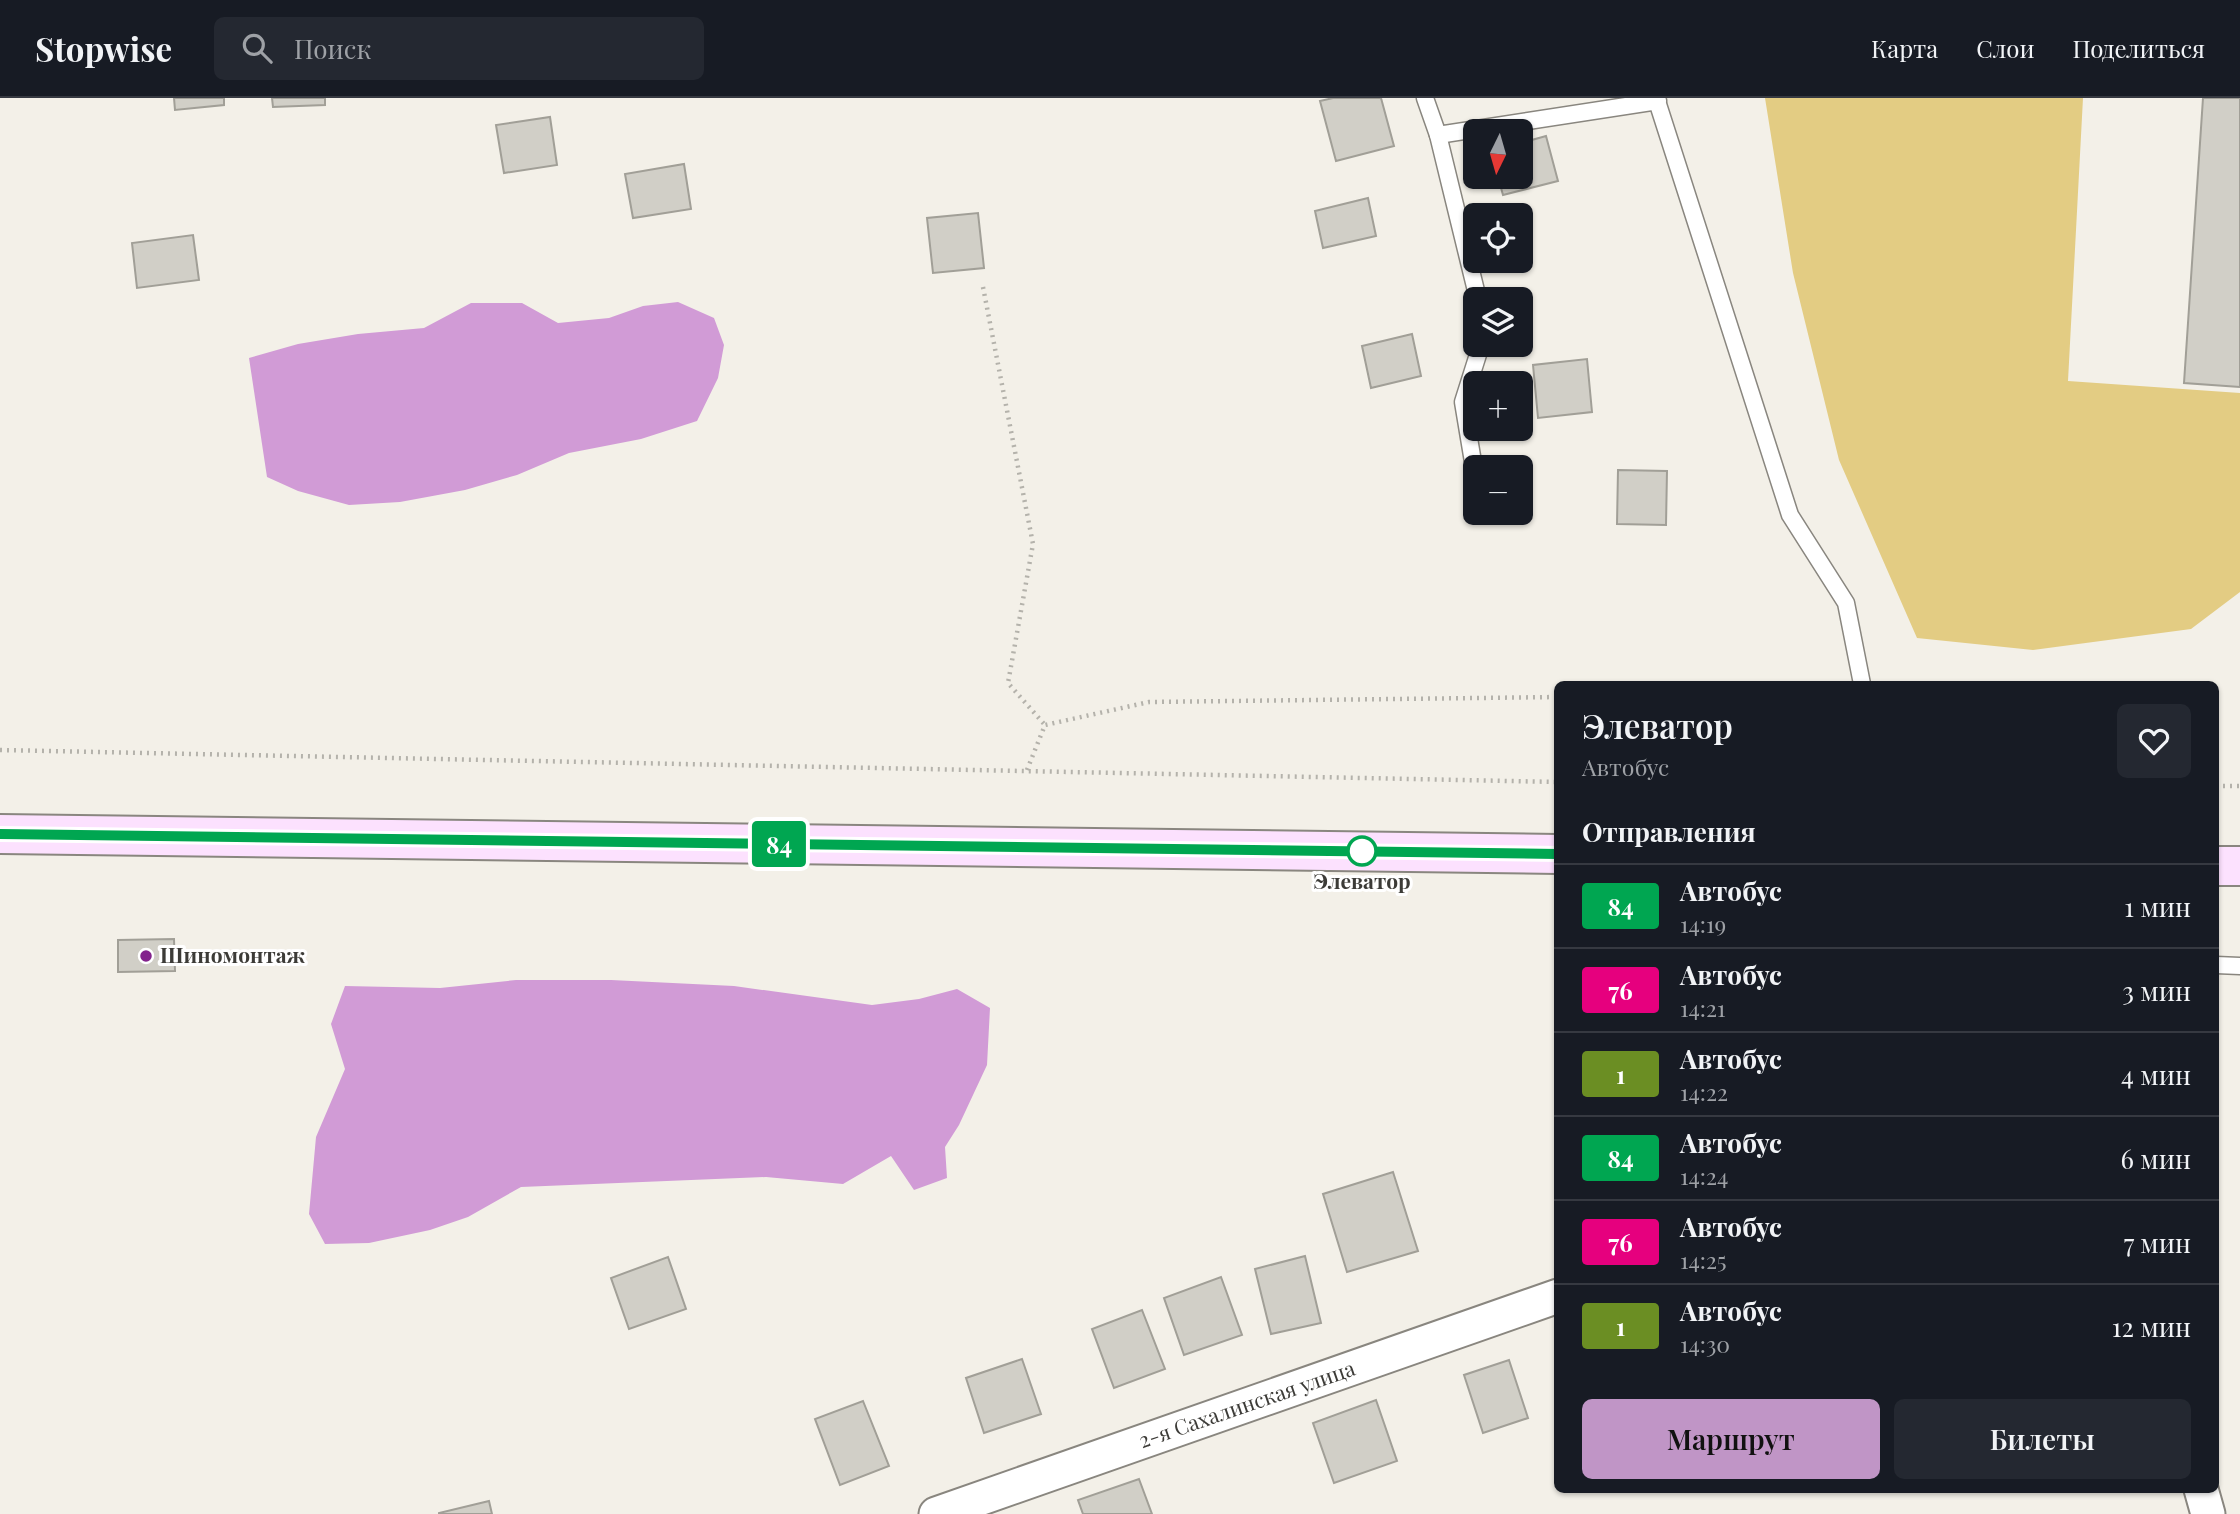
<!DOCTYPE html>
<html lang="ru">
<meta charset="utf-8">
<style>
body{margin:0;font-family:"Playfair Display",serif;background:#242831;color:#f1f3f6;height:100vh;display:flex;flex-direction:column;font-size:26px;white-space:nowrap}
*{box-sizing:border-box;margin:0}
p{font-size:23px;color:#9ea1a6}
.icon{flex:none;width:38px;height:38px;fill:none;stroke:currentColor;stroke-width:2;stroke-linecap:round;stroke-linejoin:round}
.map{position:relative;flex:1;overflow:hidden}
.panel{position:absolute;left:1554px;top:583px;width:665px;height:812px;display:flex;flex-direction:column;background:#171b24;border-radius:10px;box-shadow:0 2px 5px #0004}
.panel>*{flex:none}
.badge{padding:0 14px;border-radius:5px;font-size:24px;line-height:46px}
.needle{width:46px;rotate:185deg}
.fabs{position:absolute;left:1463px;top:21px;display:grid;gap:14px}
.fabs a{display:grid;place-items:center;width:70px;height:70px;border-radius:10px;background:#171b24;box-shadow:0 2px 5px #0004;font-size:35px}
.map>.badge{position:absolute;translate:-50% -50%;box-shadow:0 0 0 4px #fff}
h2{padding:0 28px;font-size:26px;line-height:63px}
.round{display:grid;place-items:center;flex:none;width:74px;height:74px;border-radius:10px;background:#242831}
.summary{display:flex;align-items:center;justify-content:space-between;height:119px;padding:0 28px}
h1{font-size:33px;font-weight:600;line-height:52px}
.cta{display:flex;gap:14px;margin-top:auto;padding:14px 28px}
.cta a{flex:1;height:80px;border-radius:10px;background:#c095c6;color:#111;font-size:28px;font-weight:600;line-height:80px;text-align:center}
.cta a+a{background:#242831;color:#f1f3f6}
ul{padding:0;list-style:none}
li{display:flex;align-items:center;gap:21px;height:84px;padding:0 28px;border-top:2px solid #363941}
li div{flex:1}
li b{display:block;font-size:26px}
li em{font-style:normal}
li .badge{min-width:77px;font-weight:700;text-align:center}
header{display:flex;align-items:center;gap:42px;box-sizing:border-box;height:98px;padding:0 35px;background:#171b24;border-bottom:2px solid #363941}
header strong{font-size:33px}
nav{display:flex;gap:38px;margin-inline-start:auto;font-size:24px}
.search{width:490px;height:63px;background:#242831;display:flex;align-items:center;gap:18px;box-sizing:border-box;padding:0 24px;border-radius:10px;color:#9ea1a6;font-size:26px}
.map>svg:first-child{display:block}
.green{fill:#e3cc83}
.water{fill:#d19bd6}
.building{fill:#d1cfc7;stroke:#a19f97;stroke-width:2}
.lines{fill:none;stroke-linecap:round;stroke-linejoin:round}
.service-casing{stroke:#89867f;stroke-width:19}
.minor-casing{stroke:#89867f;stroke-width:37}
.secondary-casing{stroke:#89867f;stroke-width:42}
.path{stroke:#b4b2ab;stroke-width:4.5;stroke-dasharray:2 5;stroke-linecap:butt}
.service{stroke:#fff;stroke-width:16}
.minor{stroke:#fff;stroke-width:33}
.secondary{stroke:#fce1fe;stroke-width:38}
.line-casing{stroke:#fff;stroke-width:16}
.line{stroke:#00a651;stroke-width:10}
.stop-dot{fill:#fff;stroke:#00a651;stroke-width:3.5}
.poi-dot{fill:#83228c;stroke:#fff;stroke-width:2.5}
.labels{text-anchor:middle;stroke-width:6;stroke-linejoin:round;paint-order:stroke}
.stop-label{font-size:21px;font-weight:bold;fill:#3c3b37;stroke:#fff}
.poi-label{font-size:21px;font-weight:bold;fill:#3c3b37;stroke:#fff;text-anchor:start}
.street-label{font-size:21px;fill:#3c3b37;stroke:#fff}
</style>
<header>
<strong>Stopwise</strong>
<div class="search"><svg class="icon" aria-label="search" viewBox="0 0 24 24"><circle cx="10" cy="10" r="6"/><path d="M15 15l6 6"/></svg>Поиск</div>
<nav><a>Карта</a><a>Слои</a><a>Поделиться</a></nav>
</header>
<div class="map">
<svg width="2240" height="1416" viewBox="0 0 2240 1416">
<rect width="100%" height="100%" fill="#f3f0e8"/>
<path class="green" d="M1765 0H2083L2068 283 2240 295V494L2191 531 2033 552 1917 540 1839 362 1793 175Z"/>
<g class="water">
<path d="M678 204 714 220 724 247 718 280 697 323 641 341 569 355 517 377 465 392 400 404 349 407 298 393 267 379 249 260 298 246 358 236 424 230 471 205H522L558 225 609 220 643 208Z"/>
<path d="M516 882H611L734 888 872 907 919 901 957 891 990 910 987 967 959 1027 945 1049 947 1080 914 1092 891 1058 843 1086 766 1079 521 1089 468 1119 430 1132 369 1145 325 1146 309 1116 316 1039 345 971 331 926 345 888 440 890Z"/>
</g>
<g class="building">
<path d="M174 0H224V7L175 12Z"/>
<path d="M272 0H325V7L273 9Z"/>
<path d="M1333 0H1381L1394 48 1336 63 1320 3Z"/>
<path d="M2203 0H2240V289L2184 285Z"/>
<path d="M550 19 557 67 504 75 496 27Z"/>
<path d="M1546 38 1558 83 1503 97 1498 79H1521V45Z"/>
<path d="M684 66 691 111 633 120 625 76Z"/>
<path d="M1368 100 1376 138 1323 150 1315 113Z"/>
<path d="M978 115 984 170 933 175 927 120Z"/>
<path d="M193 137 199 182 137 190 132 145Z"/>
<path d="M1412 236 1421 278 1371 290 1362 248Z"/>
<path d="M1587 261 1592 314 1538 320 1533 267Z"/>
<path d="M1618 372 1667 373 1666 427 1617 426Z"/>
<path d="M174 841 175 873 118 874V842Z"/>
<path d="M1393 1074 1418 1153 1347 1174 1323 1096Z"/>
<path d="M1305 1158 1321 1225 1271 1236 1255 1171Z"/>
<path d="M668 1159 686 1211 629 1231 611 1180Z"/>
<path d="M1221 1179 1242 1237 1184 1257 1164 1200Z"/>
<path d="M1142 1212 1165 1271 1114 1290 1092 1231Z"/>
<path d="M1022 1261 1041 1316 984 1335 966 1280Z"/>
<path d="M1509 1262 1528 1320 1483 1335 1464 1277Z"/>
<path d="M1376 1302 1397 1363 1334 1385 1313 1325Z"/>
<path d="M863 1303 889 1368 840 1387 815 1321Z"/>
<path d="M1139 1381 1152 1416H1083L1078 1402Z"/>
<path d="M489 1403 492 1416H439V1415Z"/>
</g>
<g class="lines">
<g class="service-casing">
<g id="service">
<path d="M1425 0 1438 37 1658 3"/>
<path d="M1656 0 1790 417 1846 505 1862 586"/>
<path d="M1438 37 1478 201"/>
<path d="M1475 376 1463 304 1481 247"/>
<path d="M2216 867 2240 868"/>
</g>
</g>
<g class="minor-casing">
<g id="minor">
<path d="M2201 1391 2208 1416"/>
<path d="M936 1416 1558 1198"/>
</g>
</g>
<g class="secondary-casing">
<g id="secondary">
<path d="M0 736 1558 756"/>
<path d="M2216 768H2240"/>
</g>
</g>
<g class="path">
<path d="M983 189 1033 446 1008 585 1045 627"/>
<path d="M0 652 1558 684"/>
<path d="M1027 672 1045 627 1149 604 1558 599"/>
<path d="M2216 688H2240"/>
</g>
<use href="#service" class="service"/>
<use href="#minor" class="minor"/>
<use href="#secondary" class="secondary"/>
</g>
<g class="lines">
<g class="line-casing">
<path id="line" d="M0 736 1558 756"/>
</g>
<use href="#line" class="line"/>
</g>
<circle class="stop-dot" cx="1362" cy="753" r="14"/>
<circle class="poi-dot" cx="146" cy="858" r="7"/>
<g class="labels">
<g class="stop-label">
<text x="1362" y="791">Элеватор</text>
</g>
<g class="poi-label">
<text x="160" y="865">Шиномонтаж</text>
</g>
<g class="street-label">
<text transform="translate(1247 1307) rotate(-19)" y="7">2-я Сахалинская улица</text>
</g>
</g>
</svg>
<div class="fabs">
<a><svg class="needle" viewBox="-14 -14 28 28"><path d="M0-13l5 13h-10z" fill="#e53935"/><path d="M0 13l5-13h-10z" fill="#9ea1a6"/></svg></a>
<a><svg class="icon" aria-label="locate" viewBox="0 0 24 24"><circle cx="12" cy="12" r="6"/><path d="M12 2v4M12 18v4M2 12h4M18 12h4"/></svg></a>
<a><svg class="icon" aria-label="layers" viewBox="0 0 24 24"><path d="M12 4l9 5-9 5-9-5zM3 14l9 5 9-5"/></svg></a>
<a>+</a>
<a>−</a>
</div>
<b class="badge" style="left:779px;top:746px;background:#00a651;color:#fff">84</b>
<section class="panel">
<div class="summary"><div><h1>Элеватор</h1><p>Автобус</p></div><a class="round"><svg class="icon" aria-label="heart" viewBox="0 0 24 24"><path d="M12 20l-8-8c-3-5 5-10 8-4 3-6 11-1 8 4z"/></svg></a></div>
<h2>Отправления</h2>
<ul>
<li><span class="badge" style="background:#00a651;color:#fff">84</span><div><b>Автобус</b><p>14:19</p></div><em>1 мин</em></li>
<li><span class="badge" style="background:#e6007e;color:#fff">76</span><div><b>Автобус</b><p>14:21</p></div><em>3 мин</em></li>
<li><span class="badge" style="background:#6b8e23;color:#fff">1</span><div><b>Автобус</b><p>14:22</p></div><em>4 мин</em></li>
<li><span class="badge" style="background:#00a651;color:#fff">84</span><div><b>Автобус</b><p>14:24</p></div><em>6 мин</em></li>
<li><span class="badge" style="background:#e6007e;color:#fff">76</span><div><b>Автобус</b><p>14:25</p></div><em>7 мин</em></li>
<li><span class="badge" style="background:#6b8e23;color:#fff">1</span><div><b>Автобус</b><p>14:30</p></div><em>12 мин</em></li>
</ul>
<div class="cta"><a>Маршрут</a><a>Билеты</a></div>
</section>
</div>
